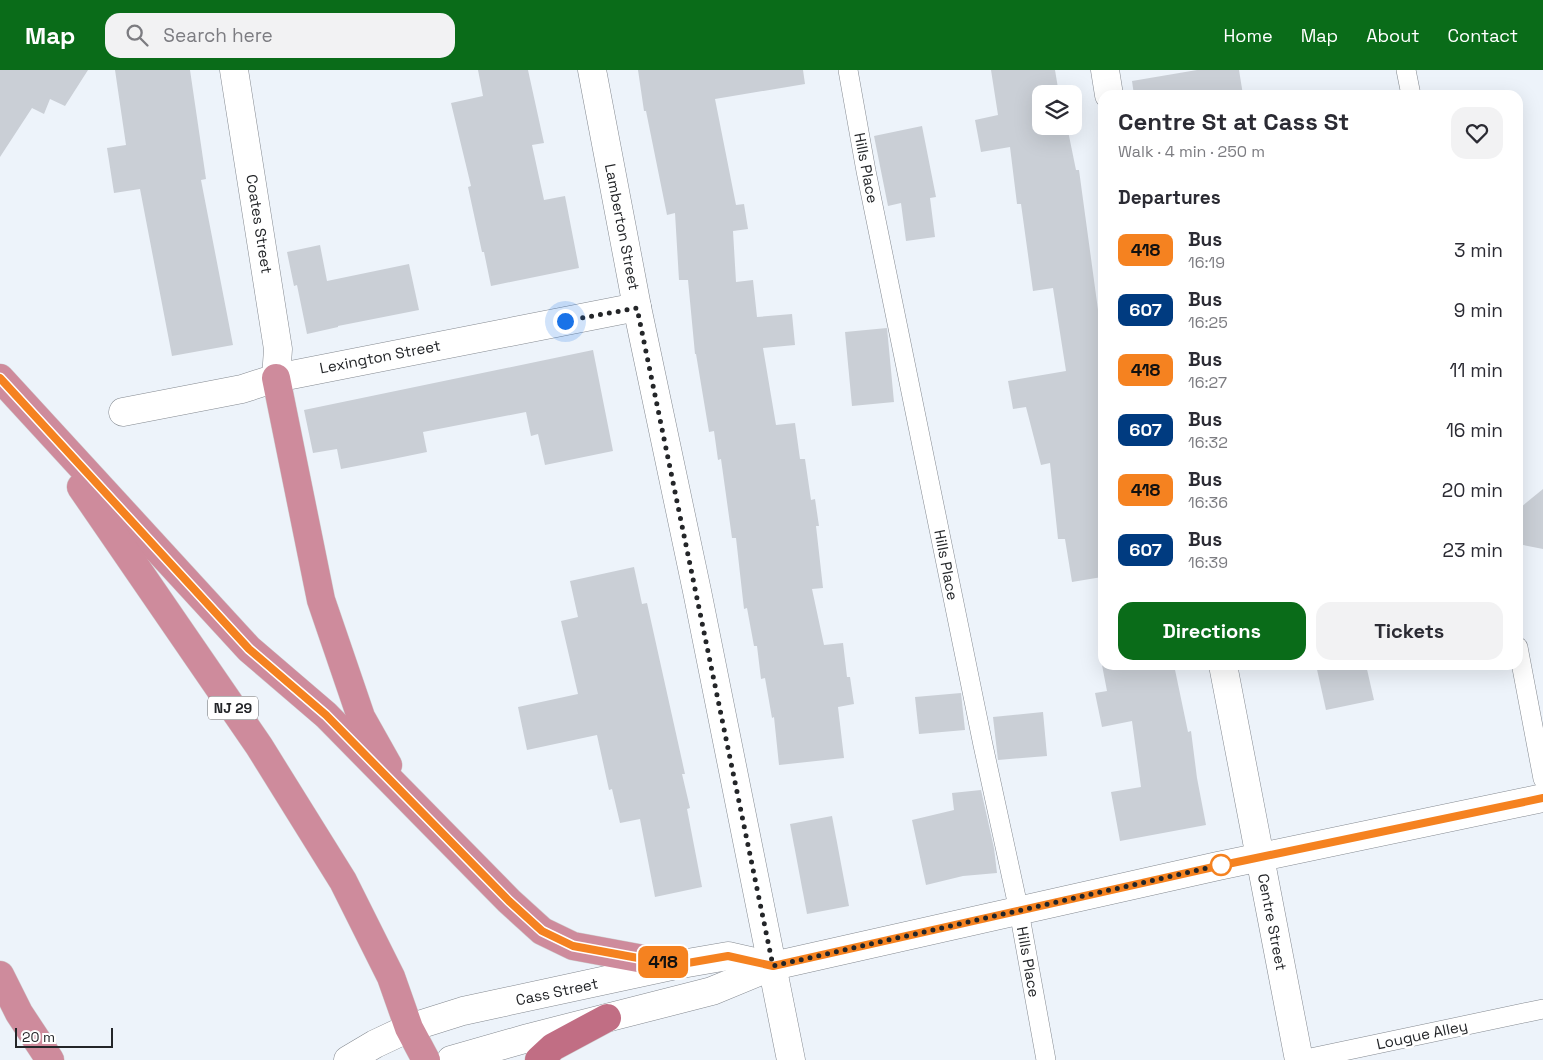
<!DOCTYPE html>
<meta charset="utf-8">
<style>
body{margin:0;font-family:"Space Grotesk",sans-serif;background:#f2f2f3;color:#2b2b33;height:100vh;display:flex;flex-direction:column;font-size:19px;white-space:nowrap}
*{box-sizing:border-box;margin:0}
p{font-size:16px;color:#7c7c81}
.icon{flex:none;width:28px;height:28px;fill:none;stroke:currentColor;stroke-width:2;stroke-linecap:round;stroke-linejoin:round}
.map{position:relative;flex:1;overflow:hidden}
.details{position:absolute;left:1098px;top:20px;width:425px;height:580px;display:flex;flex-direction:column;background:#fff;border-radius:15px;box-shadow:0 5px 20px #0002}
.details>*{flex:none}
.badge{padding:0 10px;border-radius:8px;font-size:18px;line-height:32px}
.controls{position:absolute;left:1032px;top:15px;display:grid;gap:10px}
.controls a{display:grid;place-items:center;width:50px;height:50px;border-radius:10px;background:#fff;box-shadow:0 5px 20px #0002;font-size:25px}
.scale{position:absolute;left:15px;bottom:12px;width:98px;box-sizing:border-box;padding-left:5px;border:2px solid #232528;border-top:0;font-size:14px;line-height:18px;white-space:nowrap;color:#232528;-webkit-text-stroke:4px #fff;paint-order:stroke}
.you{position:absolute;width:25px;height:25px;margin:-12px;border:4px solid #fff;border-radius:50%;background:#1a73e8;box-shadow:0 0 0 8px #1a73e833}
.map>.badge{position:absolute;translate:-50% -50%;box-shadow:0 0 0 2px #fff}
h2{padding:0 20px;font-size:19px;line-height:45px}
.round{display:grid;place-items:center;flex:none;width:52px;height:52px;border-radius:15px;background:#f2f2f3}
.overview{display:flex;align-items:center;justify-content:space-between;height:85px;padding:0 20px}
h1{font-size:24px;font-weight:700;line-height:38px}
.button{display:flex;gap:10px;margin-top:auto;padding:10px 20px}
.button a{flex:1;height:58px;border-radius:15px;background:#0a6c19;color:#fff;font-size:20px;font-weight:700;line-height:58px;text-align:center}
.button a+a{background:#f2f2f3;color:#2b2b33}
ul{padding:0;list-style:none}
li{display:flex;align-items:center;gap:15px;height:60px;padding:0 20px}
li div{flex:1}
li b{display:block;font-size:19px}
li em{font-style:normal}
li .badge{min-width:55px;font-weight:700;text-align:center}
header{display:flex;align-items:center;gap:30px;box-sizing:border-box;height:70px;padding:0 25px;background:#0a6c19;color:#fff}
header strong{font-size:24px}
nav{display:flex;gap:28px;margin-inline-start:auto;font-size:18px}
.search{width:350px;height:45px;background:#f2f2f3;display:flex;align-items:center;gap:12px;box-sizing:border-box;padding:0 18px;border-radius:15px;color:#7c7c81;font-size:19px}
.map>svg:first-child{display:block}
.building{fill:#cacfd6}
.lines{fill:none;stroke-linecap:round;stroke-linejoin:round}
.service-casing{stroke:#848990;stroke-width:20}
.minor-casing{stroke:#848990;stroke-width:29}
.tertiary-casing{stroke:#848990;stroke-width:29}
.trunk-casing{stroke:#cfcfd0;stroke-width:29}
.motorway-casing{stroke:#cfcfd0;stroke-width:29}
.service{stroke:#fff;stroke-width:19}
.minor{stroke:#fff;stroke-width:28}
.tertiary{stroke:#fff;stroke-width:28}
.trunk{stroke:#ce8b9c;stroke-width:28}
.motorway{stroke:#c16e84;stroke-width:28}
.line-casing{stroke:#fff;stroke-width:11}
.line{stroke:#f58220;stroke-width:8}
.walk{stroke:#232528;stroke-width:5;stroke-dasharray:0 9}
.stop-dot{fill:#fff;stroke:#f58220;stroke-width:2.5}
.labels{text-anchor:middle;stroke-width:5;stroke-linejoin:round;paint-order:stroke}
.shield{fill:#fff;stroke:#656668;stroke-width:1}
.shield-label{font-size:14px;font-weight:bold;fill:#232528}
.street-label{font-size:15px;fill:#232528;stroke:#fff}
</style>
<header>
<strong>Map</strong>
<div class="search"><svg class="icon" aria-label="search" viewBox="0 0 24 24"><circle cx="10" cy="10" r="6"/><path d="M15 15l6 6"/></svg>Search here</div>
<nav><a>Home</a><a>Map</a><a>About</a><a>Contact</a></nav>
</header>
<div class="map">
<svg width="1543" height="990" viewBox="0 0 1543 990">
<rect width="100%" height="100%" fill="#edf3fa"/>
<g class="building">
<path d="M0 0H88L65 36 50 29 44 44 32 38 0 87Z"/>
<path d="M115 0H190L206 109 201 110 233 275 172 286 140 119 114 123 107 78 126 75Z"/>
<path d="M478 0H528L544 73 532 75 544 130 565 126 579 198 491 216 484 182H482L468 117 471 116 451 33 483 26Z"/>
<path d="M638 0H803L805 14 715 29 736 135 744 134 748 159 733 161 736 212 753 210 757 247 792 244 795 275 763 278 776 355 795 353 800 389H805L811 430 815 429 819 456H816L823 518 812 519 824 575 843 573 847 607H850L854 634 838 637 844 688 779 695 774 647 772 648 765 608 761 609 757 576H754L747 538 744 539 736 468H732L721 389 718 390 714 361 709 362 696 284H695L688 210H679L675 143 667 145 646 41H644Z"/>
<path d="M991 0H1055L1059 24H1041V56H1067L1076 100H1079L1099 247 1102 246V507L1072 512 1065 469H1058L1050 393 1041 395 1026 337 1013 339 1008 311 1066 301 1053 218 1033 221 1021 134H1017L1010 77 981 82 975 50 998 45Z"/>
<path d="M1197 0H1239L1243 25H1134L1132 11Z"/>
<path d="M922 56 936 127 930 128 935 167 906 171 901 133 888 136 874 66Z"/>
<path d="M320 175 327 211 409 194 419 240 338 256V257L307 264 297 215 294 216 287 182Z"/>
<path d="M887 258 894 332 852 336 845 262Z"/>
<path d="M593 280 613 381 545 395 538 364 531 366 526 342 423 362 427 382 388 390 341 399 337 379 313 383 304 340Z"/>
<path d="M1543 419V479L1523 475 1518 467V443L1521 437Z"/>
<path d="M634 497 642 534 647 533 685 704H682L690 738 687 739 702 817 655 827 640 749 620 753 612 719 609 720 597 665 527 680 518 637 578 624 561 551 578 547 570 511Z"/>
<path d="M1102 595H1174L1188 662 1191 661 1197 708 1206 755 1120 771 1111 722 1141 717 1132 651 1102 657 1095 623 1107 621Z"/>
<path d="M1316 595H1366L1374 630 1326 640Z"/>
<path d="M961 623 965 660 919 664 915 627Z"/>
<path d="M1043 642 1047 686 998 690 993 647Z"/>
<path d="M981 720 994 778 997 803 963 806 926 815 912 750 954 740 952 723Z"/>
<path d="M832 746 849 836 807 844 790 754Z"/>
</g>
<g class="lines">
<g class="service-casing">
<g id="service">
<path d="M848 0 866 101 983 675 1019 841 1046 990"/>
<path d="M1406 0 1411 25"/>
<path d="M1518 577 1543 709"/>
<path d="M1301 990 1543 939"/>
</g>
</g>
<g class="minor-casing">
<g id="minor">
<path d="M234 0 278 279 276 308"/>
<path d="M592 0 637 237 697 521 791 990"/>
<path d="M123 342 242 319 276 308 637 237"/>
</g>
</g>
<g class="tertiary-casing">
<g id="tertiary">
<path d="M1105 0 1109 25"/>
<path d="M1223 595 1299 990"/>
<path d="M348 990 375 974 409 958 463 941 676 895 728 886 773 896"/>
<path d="M451 990 528 968 712 921 773 896 1218 796 1543 728"/>
</g>
</g>
<g class="trunk-casing">
<g id="trunk">
<path d="M0 308 249 579 326 645 509 831 542 861 573 876 676 895"/>
<path d="M276 308 321 530 361 647 388 695"/>
<path d="M81 417 259 676 343 811 391 907 409 958 426 990"/>
<path d="M0 905 19 943 50 990"/>
</g>
</g>
<g class="motorway-casing">
<path id="motorway" d="M539 990 553 977 607 948"/>
</g>
<use href="#service" class="service"/>
<use href="#minor" class="minor"/>
<use href="#tertiary" class="tertiary"/>
<use href="#trunk" class="trunk"/>
<use href="#motorway" class="motorway"/>
</g>
<g class="lines">
<g class="line-casing">
<path id="line" d="M0 308 249 579 326 645 509 831 542 861 573 876 676 895 728 886 773 896 1218 796 1543 728"/>
</g>
<use href="#line" class="line"/>
<path class="walk" d="M565 251 637 238 773 896 1221 795"/>
</g>
<circle class="stop-dot" cx="1221" cy="795" r="10"/>
<g class="labels">
<rect class="shield" x="208" y="626.5" width="50" height="23" rx="4"/>
<g class="shield-label">
<text x="233" y="643">NJ 29</text>
</g>
<g class="street-label">
<text transform="translate(866 98) rotate(79)" y="5">Hills Place</text>
<text transform="translate(259 154) rotate(81)" y="5">Coates Street</text>
<text transform="translate(622 157) rotate(79)" y="5">Lamberton Street</text>
<text transform="translate(380 287) rotate(-11)" y="5">Lexington Street</text>
<text transform="translate(946 495) rotate(79)" y="5">Hills Place</text>
<text transform="translate(1272 852) rotate(79)" y="5">Centre Street</text>
<text transform="translate(1028 892) rotate(80)" y="5">Hills Place</text>
<text transform="translate(557 922) rotate(-12)" y="5">Cass Street</text>
<text transform="translate(1422 965) rotate(-12)" y="5">Lougue Alley</text>
</g>
</g>
</svg>
<div class="controls">
<a><svg class="icon" aria-label="layers" viewBox="0 0 24 24"><path d="M12 4l9 5-9 5-9-5zM3 14l9 5 9-5"/></svg></a>
</div>
<div class="scale">20 m</div>
<div class="you" style="left:565px;top:251px"></div>
<b class="badge" style="left:663px;top:892px;background:#f58220;color:#111">418</b>
<section class="details">
<div class="overview"><div><h1>Centre St at Cass St</h1><p>Walk · 4 min · 250 m</p></div><a class="round"><svg class="icon" aria-label="heart" viewBox="0 0 24 24"><path d="M12 20l-8-8c-3-5 5-10 8-4 3-6 11-1 8 4z"/></svg></a></div>
<h2>Departures</h2>
<ul>
<li><span class="badge" style="background:#f58220;color:#111">418</span><div><b>Bus</b><p>16:19</p></div><em>3 min</em></li>
<li><span class="badge" style="background:#003b80;color:#fff">607</span><div><b>Bus</b><p>16:25</p></div><em>9 min</em></li>
<li><span class="badge" style="background:#f58220;color:#111">418</span><div><b>Bus</b><p>16:27</p></div><em>11 min</em></li>
<li><span class="badge" style="background:#003b80;color:#fff">607</span><div><b>Bus</b><p>16:32</p></div><em>16 min</em></li>
<li><span class="badge" style="background:#f58220;color:#111">418</span><div><b>Bus</b><p>16:36</p></div><em>20 min</em></li>
<li><span class="badge" style="background:#003b80;color:#fff">607</span><div><b>Bus</b><p>16:39</p></div><em>23 min</em></li>
</ul>
<div class="button"><a>Directions</a><a>Tickets</a></div>
</section>
</div>
